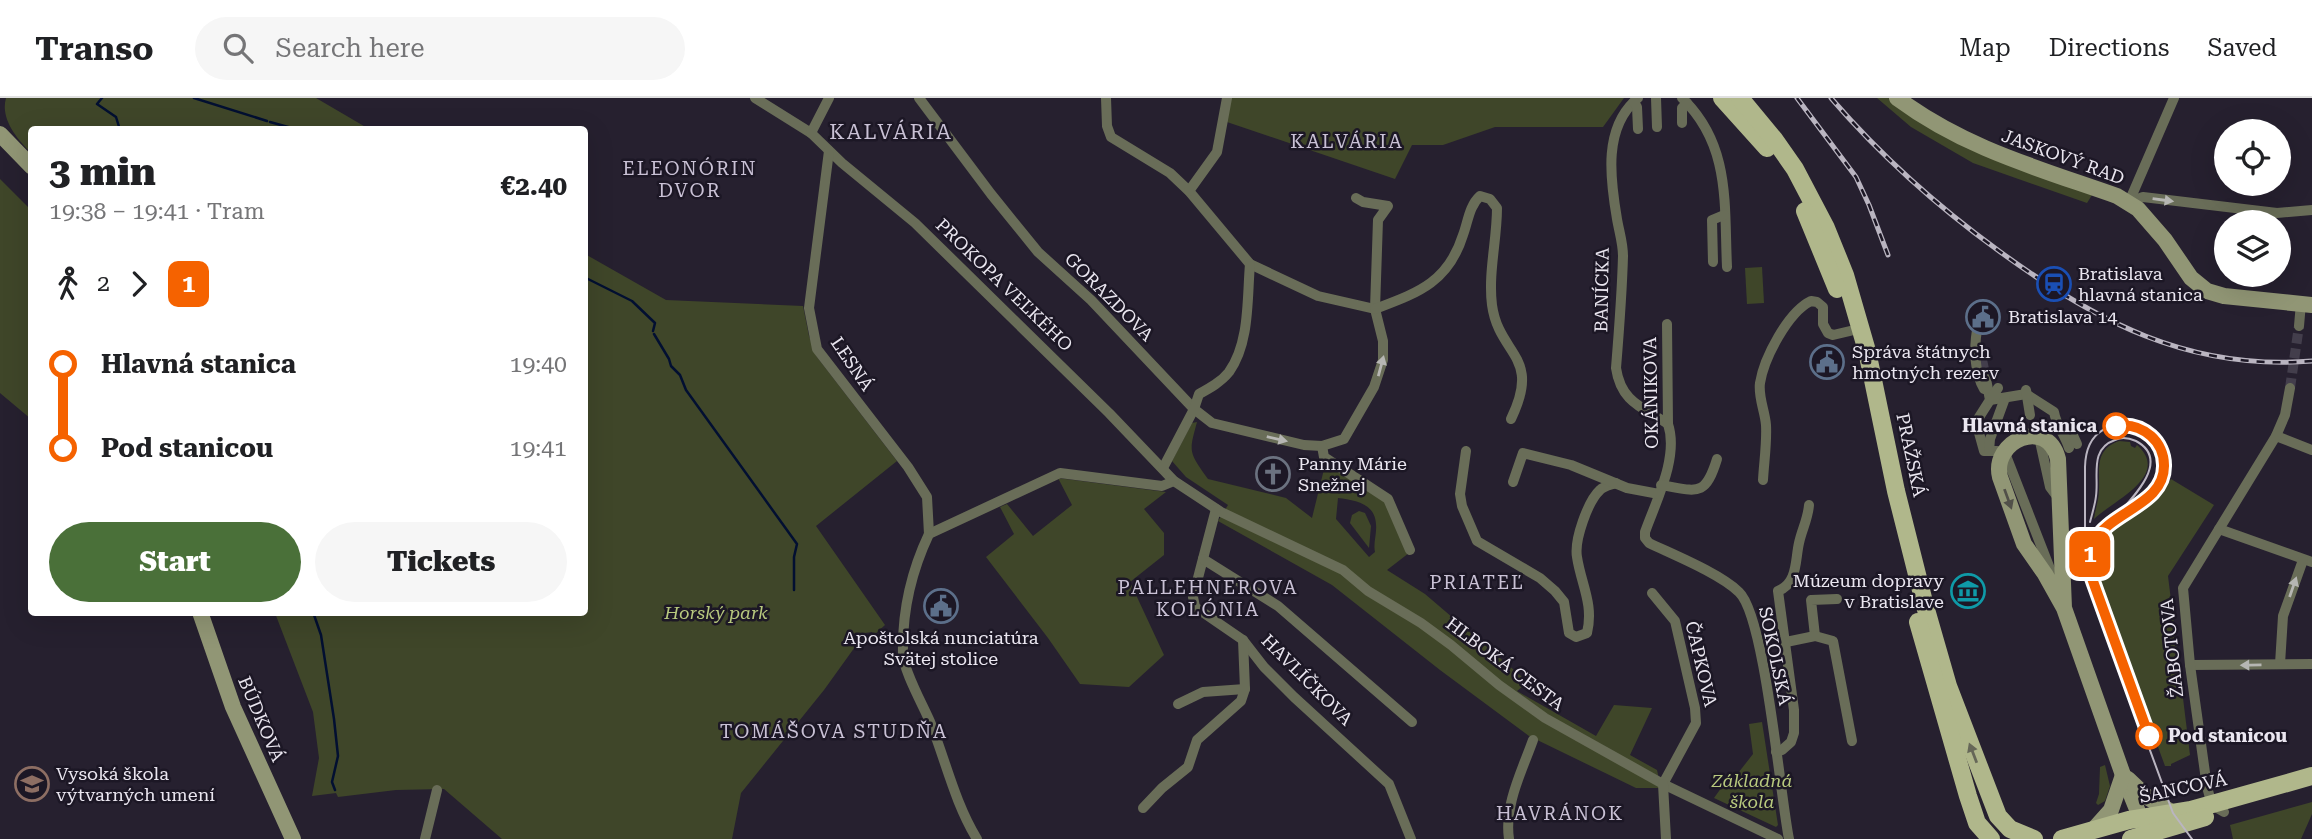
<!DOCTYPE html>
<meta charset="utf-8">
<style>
body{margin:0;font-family:"Roboto Serif",serif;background:#f6f6f6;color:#202124;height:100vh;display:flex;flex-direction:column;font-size:26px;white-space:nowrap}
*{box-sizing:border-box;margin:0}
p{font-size:23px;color:#757577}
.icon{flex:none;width:38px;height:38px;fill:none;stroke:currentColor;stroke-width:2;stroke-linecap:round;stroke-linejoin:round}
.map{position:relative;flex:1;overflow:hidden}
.panel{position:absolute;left:28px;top:28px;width:560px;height:490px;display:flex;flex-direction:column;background:#fff;border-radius:7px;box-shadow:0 7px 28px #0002}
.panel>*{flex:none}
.badge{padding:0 14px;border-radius:10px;font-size:24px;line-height:46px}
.tools{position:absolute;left:2214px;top:21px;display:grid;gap:14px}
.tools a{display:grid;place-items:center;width:77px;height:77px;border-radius:50%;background:#fff;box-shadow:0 7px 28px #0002;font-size:35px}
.map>.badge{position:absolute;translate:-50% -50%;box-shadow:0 0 0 4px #fff}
.legs{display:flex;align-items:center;gap:10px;height:77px;padding:0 21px;font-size:23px}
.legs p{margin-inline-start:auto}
.summary{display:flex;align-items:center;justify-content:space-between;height:119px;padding:0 21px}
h1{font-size:38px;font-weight:800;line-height:52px}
.cta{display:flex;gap:14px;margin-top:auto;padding:14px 21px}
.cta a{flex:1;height:80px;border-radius:42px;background:#4a7039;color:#fff;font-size:28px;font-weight:800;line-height:80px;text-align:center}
.cta a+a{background:#f6f6f6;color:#202124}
ul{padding:0 21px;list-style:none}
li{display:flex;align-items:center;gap:24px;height:84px;font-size:26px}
li i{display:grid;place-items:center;width:10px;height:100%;margin:0 9px;background:currentColor}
li i::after{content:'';width:18px;height:18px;margin:-9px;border:5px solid;border-radius:50%;background:#fff}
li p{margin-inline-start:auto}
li:first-child i{background:linear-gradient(#0000 50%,currentColor 0)}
li:last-child i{background:linear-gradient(currentColor 50%,#0000 0)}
header{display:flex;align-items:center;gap:42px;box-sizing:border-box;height:98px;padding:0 35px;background:#fff;border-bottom:2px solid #e0e0e0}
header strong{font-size:33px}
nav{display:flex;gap:38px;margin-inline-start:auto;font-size:24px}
.search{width:490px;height:63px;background:#f6f6f6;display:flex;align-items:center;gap:18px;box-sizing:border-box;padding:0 24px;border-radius:38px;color:#757577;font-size:26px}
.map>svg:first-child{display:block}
.green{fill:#3f4629;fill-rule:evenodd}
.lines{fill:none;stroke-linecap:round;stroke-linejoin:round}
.stream{stroke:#020f31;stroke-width:2.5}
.street-tunnel{stroke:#433e4c;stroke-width:10;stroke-dasharray:10 5;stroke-linecap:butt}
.street{stroke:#696d58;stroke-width:10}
.secondary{stroke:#919675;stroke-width:16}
.primary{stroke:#b0b78b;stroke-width:18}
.tram{stroke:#bab5c1;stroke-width:2}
.rail-casing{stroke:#bab5c1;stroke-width:5}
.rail{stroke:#1c1725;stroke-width:2.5;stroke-dasharray:8;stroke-linecap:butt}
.oneway{fill:#b6b6b3}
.oneway2{fill:#515049}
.oneway3{fill:#666758}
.line-1-casing{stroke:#fff;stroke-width:16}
.line-1{stroke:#f56200;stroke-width:10}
.stop-1-dot{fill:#fff;stroke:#f56200;stroke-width:3.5}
.labels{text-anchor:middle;stroke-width:5;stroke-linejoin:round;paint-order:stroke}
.street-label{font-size:18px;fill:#eae6f0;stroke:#1c1725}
.poi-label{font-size:18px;fill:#eae6f0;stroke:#1c1725;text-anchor:start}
.stop-label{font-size:18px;font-weight:bold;fill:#eae6f0;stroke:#1c1725;text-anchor:end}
.park-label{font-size:18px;font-style:italic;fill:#b8c97e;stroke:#1c1725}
.neighbourhood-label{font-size:19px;letter-spacing:2px;fill:#c9c1d5;stroke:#1c1725}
.quarter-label{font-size:21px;letter-spacing:2px;fill:#c9c1d5;stroke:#1c1725}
</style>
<header>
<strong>Transo</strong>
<div class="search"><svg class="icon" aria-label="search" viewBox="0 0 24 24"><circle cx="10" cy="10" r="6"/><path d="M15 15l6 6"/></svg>Search here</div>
<nav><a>Map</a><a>Directions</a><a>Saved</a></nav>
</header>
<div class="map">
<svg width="2312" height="741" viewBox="0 0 2312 741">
<rect width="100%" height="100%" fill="#26202f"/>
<g class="green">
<path d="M6 0H316L369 31 32 32 31 55C17 41 0 21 6 0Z"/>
<path d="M1227 0H1624L1603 29H1495L1443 47H1412L1395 81 1224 23Z"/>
<path d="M1877 0H1889L1904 12 2092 97 2087 105 1973 65 1911 29Z"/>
<path d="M0 81 31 112V321L0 295Z"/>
<path d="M585 156 666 202 803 208 809 238 817 259 897 363 816 428 885 527 874 537 872 534 865 535 824 592 741 695 732 741H502L444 691 396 692 338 699 336 695 312 698 319 660 313 614 275 515 584 514Z"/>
<path d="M1762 169 1764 205 1747 206 1745 170Z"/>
<path d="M1197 324C1189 354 1188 353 1208 381L1286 400 1312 420 1326 363 1386 402 1409 455 1387 472 1425 496 1528 584 1517 593 1596 638 1614 607 1652 610 1630 657 1657 672 1661 690H1636L1529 638 1440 572 1332 487 1218 423 1228 407 1186 379 1172 363 1192 325ZM1338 400C1354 402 1375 405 1376 426 1377 436 1373 445 1375 454L1369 459 1336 421Z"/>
<path d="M2119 343 2130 344 2131 348 2135 350 2137 347C2172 378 2112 403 2094 421 2095 412 2099 402 2099 392 2100 371 2094 352 2119 343Z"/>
<path d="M1058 380 1166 394 1144 411 1164 435V457L1130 484 1164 557 1129 589 1080 586 1048 540 986 459 1014 436 1000 409 1007 406 1033 438 1072 407Z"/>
<path d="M2171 381 2214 407 2168 478 2190 657 2171 666V668H2165L2096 480C2081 428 2151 418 2171 381Z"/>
<path d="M1359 413 1365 415 1371 428 1369 450 1350 425 1352 417Z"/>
<path d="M1762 624 1778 727 1776 729 1714 700 1724 686 1728 688 1753 656 1749 626Z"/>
<path d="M2105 667 2110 688 2105 703 2098 707 2096 705 2099 696 2100 669Z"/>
<path d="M2312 704V716L2301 741H2233L2230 727Z"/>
</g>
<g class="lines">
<g class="stream">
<path d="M102 0 97 6 116 19 120 32"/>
<path d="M194 0 267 23"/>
<path d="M270 24 299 32"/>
<path d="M584 179 632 203 655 225 653 233"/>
<path d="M654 236 669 261 671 268 680 277 686 292 797 446 794 459V492"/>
<path d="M313 514 321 537 334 621 338 658 332 684 335 692"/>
</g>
<g class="street-tunnel">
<path d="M1979 247 1986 281"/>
<path d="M2290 290 2299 228"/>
</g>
<g class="street">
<path d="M755 0 811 35 842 65 915 125 1109 315 1174 383 1221 414 1343 472 1368 493 1421 525 1451 547 1499 587 1545 620 1663 686 1778 741"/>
<path d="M919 0 991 96 1038 154 1091 202 1194 311 1212 325 1304 347 1322 348 1344 341 1374 289 1383 262V243L1375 211 1378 122 1388 108 1363 104 1356 100"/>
<path d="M1106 0 1107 28 1111 39 1170 75 1189 93 1250 166 1318 198 1375 211"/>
<path d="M1638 0C1603 29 1610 80 1617 121 1619 133 1623 145 1623 158 1622 195 1619 233 1616 270 1621 304 1642 309 1668 326"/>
<path d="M1656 0 1657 29"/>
<path d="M1682 0C1731 47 1724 106 1727 169"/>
<path d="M1634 4 1637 9 1638 31"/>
<path d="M1682 25V10L1687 5"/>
<path d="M811 35 829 0"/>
<path d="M829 53 809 210 817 251 908 369 927 399 929 436"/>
<path d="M1189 93 1217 54 1227 0"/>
<path d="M2129 104 2143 99 2277 115 2312 112"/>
<path d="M2129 104 2174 0"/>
<path d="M1713 164 1712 122 1724 117"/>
<path d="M1375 211C1417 195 1448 185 1463 137 1468 124 1469 108 1480 98L1490 101 1497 110C1497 142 1488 175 1492 207 1499 258 1542 257 1511 321"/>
<path d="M1667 226 1668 326C1679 359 1656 403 1645 434V440L1649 445C1674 457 1719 475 1739 494 1765 518 1780 697 1789 741"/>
<path d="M2299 228 2301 205"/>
<path d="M1977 232C1974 250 1974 274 1984 291"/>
<path d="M1986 281 1990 302 1976 324 1984 353H1997"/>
<path d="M1998 290 1990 302 2026 296 2054 314C2056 327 2065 337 2069 350"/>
<path d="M2026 292 2030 317"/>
<path d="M2058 326 2071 333 2077 346"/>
<path d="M2276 338 2312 352"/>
<path d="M2039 339 2050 389 2059 401"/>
<path d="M1322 348 1324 359 1388 401 1410 452"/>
<path d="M1466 353 1460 396 1462 408 1477 443 1540 480 1555 493 1564 504 1569 535 1576 539 1587 535C1594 506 1581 486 1577 459 1574 442 1588 403 1600 392 1604 388 1611 387 1616 385"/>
<path d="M1989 353 1990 341 2005 300"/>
<path d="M2005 355 2054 481"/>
<path d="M1163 370 1194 311 1199 296C1210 290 1221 284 1229 274 1250 245 1247 200 1250 166"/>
<path d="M1763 382C1764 364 1767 345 1766 327 1765 313 1758 299 1760 285 1764 260 1788 214 1811 203L1817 204 1823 209V226L1828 235 1833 237 1850 233"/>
<path d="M1513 384 1523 355 1571 367 1627 390 1659 396"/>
<path d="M1661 387C1697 393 1705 400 1717 361"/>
<path d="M1216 411 1193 499 1195 509 1243 542 1264 569 1294 599 1389 686 1411 741"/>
<path d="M2219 431 2312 464"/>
<path d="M1203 461 1278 508 1412 624"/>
<path d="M1652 495 1675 523 1695 610 1696 625 1663 686"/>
<path d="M1815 538 1811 502 1837 501"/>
<path d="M1786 544 1815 538 1833 543 1852 643"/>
<path d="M2280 566 2283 518 2303 462"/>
<path d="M2190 567 2312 566"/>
<path d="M1178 606 1203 594 1245 591"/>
<path d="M1776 654 1782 652 1791 644 1794 635V612L1778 493C1798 485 1795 462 1799 445 1802 431 1808 421 1809 407"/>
<path d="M1663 686 1666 741"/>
<path d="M1143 710 1162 690 1188 669 1197 642 1241 603 1245 591 1243 542"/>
<path d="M2224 714 2212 707 2207 689 2190 567 2183 490 2276 338 2285 317 2290 290"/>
<path d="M425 741 437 692"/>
<path d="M977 741C955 705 946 664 931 626 924 609 903 572 903 556 902 514 911 474 929 436L1060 375 1162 388 1174 383"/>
<path d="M1509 741C1504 707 1522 673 1533 642"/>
</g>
<g class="secondary">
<path d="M1897 0C1966 51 2038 70 2117 98L2138 111 2165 142 2191 180 2207 193 2224 198 2312 207"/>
<path d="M0 36 32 69"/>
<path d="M2064 510 2058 361C2047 318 1991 343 2000 379L2024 446 2045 476 2064 510 2123 677 2145 731"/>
<path d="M200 514 233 609 293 741"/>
<path d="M2128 681 2147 699 2173 715"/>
<path d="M2094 731 2111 712 2123 677"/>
</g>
<g class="primary">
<path d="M1722 0 1767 50"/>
<path d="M1740 0 1774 41 1795 71 1826 130 1845 177 1867 253 1896 393 1925 508 1948 588 1998 718 2010 731 2034 741"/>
<path d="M1805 113 1837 191"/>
<path d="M1918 524 1968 698 1977 725 1991 741"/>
<path d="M2062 741 2129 722 2191 712 2312 678"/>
<path d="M2131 741 2205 719"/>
</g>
<g class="tram">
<path d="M2104 431C2120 417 2143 409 2156 391 2197 336 2087 292 2085 369V475L2173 715 2192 741"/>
<path d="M2090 462C2090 455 2091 448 2095 442 2109 420 2181 367 2136 343 2129 340 2121 339 2115 342 2089 351 2099 378 2096 398 2095 407 2092 416 2090 424"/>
</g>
<g class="rail-casing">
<g id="rail">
<path d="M1797 0 1856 79 1869 107 1888 157"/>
<path d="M1831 0C1881 58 1937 108 1999 153 2095 223 2189 273 2312 263"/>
</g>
</g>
<use href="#rail" class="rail"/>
</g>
<defs><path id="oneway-solid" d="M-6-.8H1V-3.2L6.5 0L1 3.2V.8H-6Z" transform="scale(1.75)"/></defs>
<g class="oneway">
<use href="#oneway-solid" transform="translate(2163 102) rotate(8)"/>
<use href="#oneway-solid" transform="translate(1381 268) rotate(-75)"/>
<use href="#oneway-solid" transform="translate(1277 341) rotate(13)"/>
<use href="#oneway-solid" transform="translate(2293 489) rotate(-71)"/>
<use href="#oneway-solid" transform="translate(2251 567) rotate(179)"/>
</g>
<use class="oneway2" href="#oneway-solid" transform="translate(2008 401) rotate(70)"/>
<use class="oneway3" href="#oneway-solid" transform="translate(1973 655) rotate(-111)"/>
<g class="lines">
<g class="line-1-casing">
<path id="line-1" d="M2116 328C2129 326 2141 329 2151 338 2159 345 2164 356 2164 367 2165 407 2110 413 2094 444 2087 457 2089 473 2094 486L2149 638"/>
</g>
<use href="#line-1" class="line-1"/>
</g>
<defs>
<g id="station-ring" transform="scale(1.75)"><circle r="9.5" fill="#1c1725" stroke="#1a4fb4" stroke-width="1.5"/><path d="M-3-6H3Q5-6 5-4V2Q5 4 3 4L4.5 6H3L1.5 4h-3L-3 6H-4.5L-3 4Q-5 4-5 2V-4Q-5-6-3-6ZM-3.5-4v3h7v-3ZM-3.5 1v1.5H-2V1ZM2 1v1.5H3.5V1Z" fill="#1a4fb4"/></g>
<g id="civic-ring" transform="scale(1.75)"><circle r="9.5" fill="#1c1725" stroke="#5c6f8a" stroke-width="1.5"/><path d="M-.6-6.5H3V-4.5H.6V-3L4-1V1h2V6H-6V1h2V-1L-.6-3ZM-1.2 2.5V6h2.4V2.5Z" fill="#5c6f8a"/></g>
<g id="church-ring" transform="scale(1.75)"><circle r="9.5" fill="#1c1725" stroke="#6b7280" stroke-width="1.5"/><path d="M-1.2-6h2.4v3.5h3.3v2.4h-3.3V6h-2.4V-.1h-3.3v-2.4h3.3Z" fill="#6b7280"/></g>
<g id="museum-ring" transform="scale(1.75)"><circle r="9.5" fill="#1c1725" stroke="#0f9aa8" stroke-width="1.5"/><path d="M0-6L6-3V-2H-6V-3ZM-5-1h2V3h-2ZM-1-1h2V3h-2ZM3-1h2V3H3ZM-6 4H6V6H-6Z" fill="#0f9aa8"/></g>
<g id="university-ring" transform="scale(1.75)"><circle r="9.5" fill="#1c1725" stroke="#8d6e63" stroke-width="1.5"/><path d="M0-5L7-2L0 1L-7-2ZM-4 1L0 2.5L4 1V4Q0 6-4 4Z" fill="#8d6e63"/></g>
</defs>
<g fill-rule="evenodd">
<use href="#station-ring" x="2054" y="186"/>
<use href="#civic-ring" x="1983" y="219"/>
<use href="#civic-ring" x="1827" y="264"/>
<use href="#church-ring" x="1273" y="376"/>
<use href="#museum-ring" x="1968" y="493"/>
<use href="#civic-ring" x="941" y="508"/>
<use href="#university-ring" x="32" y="686"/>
</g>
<g class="stop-1-dot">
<circle cx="2116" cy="328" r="12"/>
<circle cx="2149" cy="638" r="12"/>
</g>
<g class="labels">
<g class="street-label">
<text transform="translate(2063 59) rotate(20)" y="6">JASKOVÝ RAD</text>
<text transform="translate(1004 187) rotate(44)" y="6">PROKOPA VEĽKÉHO</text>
<text transform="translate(1602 192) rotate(-89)" y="6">BANÍCKA</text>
<text transform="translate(1109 199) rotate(45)" y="6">GORAZDOVA</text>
<text transform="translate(852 266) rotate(56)" y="6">LESNÁ</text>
<text transform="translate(1651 295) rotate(-91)" y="6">OKÁNIKOVA</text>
<text transform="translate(1911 357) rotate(78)" y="6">PRAŽSKÁ</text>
<text transform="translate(2172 550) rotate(-96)" y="6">ŽABOTOVA</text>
<text transform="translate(1775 558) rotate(78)" y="6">SOKOLSKÁ</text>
<text transform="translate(1505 566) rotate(37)" y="6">HLBOKÁ CESTA</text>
<text transform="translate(1701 566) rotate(77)" y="6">ČAPKOVA</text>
<text transform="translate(1307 582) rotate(45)" y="6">HAVLÍČKOVA</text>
<text transform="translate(261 621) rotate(67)" y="6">BÚDKOVÁ</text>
<text transform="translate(2183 690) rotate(-12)" y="6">ŠANCOVÁ</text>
</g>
<g class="poi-label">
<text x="2078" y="182">Bratislava<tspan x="2078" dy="21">hlavná stanica</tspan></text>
<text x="2008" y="225">Bratislava 14</text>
<text x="1852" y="260">Správa štátnych<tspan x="1852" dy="21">hmotných rezerv</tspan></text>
<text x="1298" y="372">Panny Márie<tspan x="1298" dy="21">Snežnej</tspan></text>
<text x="1944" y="489" text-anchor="end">Múzeum dopravy<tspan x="1944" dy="21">v Bratislave</tspan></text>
<text x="941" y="546" text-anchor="middle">Apoštolská nunciatúra<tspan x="941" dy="21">Svätej stolice</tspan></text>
<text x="56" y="682">Vysoká škola<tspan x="56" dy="21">výtvarných umení</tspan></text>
</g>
<g class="stop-label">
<text x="2097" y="334">Hlavná stanica</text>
<text x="2168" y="644" text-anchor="start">Pod stanicou</text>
</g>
<g class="park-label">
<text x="716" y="521">Horský park</text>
<text x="1752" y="689">Základná<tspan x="1752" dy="21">škola</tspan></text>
</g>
<g class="neighbourhood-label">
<text x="1347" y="50">KALVÁRIA</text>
<text x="690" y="77">ELEONÓRIN<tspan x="690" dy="22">DVOR</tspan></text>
<text x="1477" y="491">PRIATEĽ</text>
<text x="1208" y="496">PALLEHNEROVA<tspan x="1208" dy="22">KOLÓNIA</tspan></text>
<text x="834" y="640">TOMÁŠOVA STUDŇA</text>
<text x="1560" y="722">HAVRÁNOK</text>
</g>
<g class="quarter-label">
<text x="891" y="41">KALVÁRIA</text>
</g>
</g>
</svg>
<div class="tools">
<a><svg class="icon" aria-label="locate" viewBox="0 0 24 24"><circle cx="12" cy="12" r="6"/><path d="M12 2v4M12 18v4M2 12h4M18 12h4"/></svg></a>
<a><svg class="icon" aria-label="layers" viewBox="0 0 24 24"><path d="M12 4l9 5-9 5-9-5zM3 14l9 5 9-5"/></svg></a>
</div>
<b class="badge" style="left:2090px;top:456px;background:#f56200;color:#fff">1</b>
<section class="panel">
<div class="summary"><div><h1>3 min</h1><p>19:38 – 19:41 · Tram</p></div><b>€2.40</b></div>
<div class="legs"><svg class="icon" aria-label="walk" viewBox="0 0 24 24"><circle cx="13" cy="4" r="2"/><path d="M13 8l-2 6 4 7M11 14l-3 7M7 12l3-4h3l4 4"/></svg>2<svg class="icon" aria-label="forward" viewBox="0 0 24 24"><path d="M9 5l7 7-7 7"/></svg><b class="badge" style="background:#f56200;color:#fff">1</b></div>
<ul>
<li><i style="color:#f56200"></i><b>Hlavná stanica</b><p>19:40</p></li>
<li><i style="color:#f56200"></i><b>Pod stanicou</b><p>19:41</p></li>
</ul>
<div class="cta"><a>Start</a><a>Tickets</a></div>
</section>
</div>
